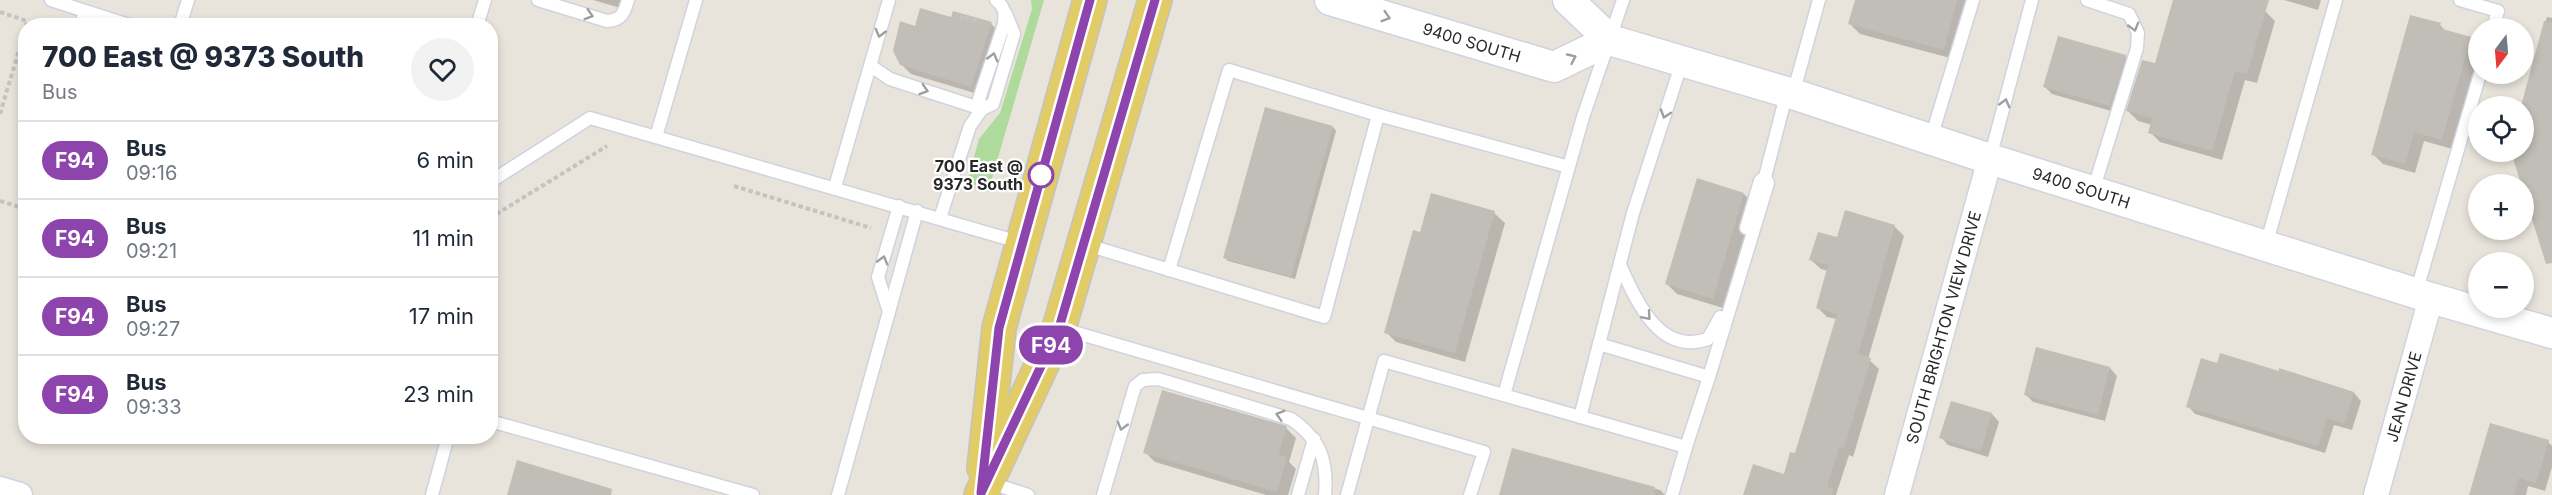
<!DOCTYPE html>
<meta charset="utf-8">
<style>
body{margin:0;font-family:Inter,sans-serif;background:#f2f2f3;color:#1f2937;height:100vh;display:flex;flex-direction:column;font-size:22px;white-space:nowrap}
*{box-sizing:border-box;margin:0}
p{font-size:20px;color:#747a83}
.icon{flex:none;width:33px;height:33px;fill:none;stroke:currentColor;stroke-width:2;stroke-linecap:round;stroke-linejoin:round}
.map{position:relative;flex:1;overflow:hidden}
.side{position:absolute;left:18px;top:18px;width:480px;height:426px;display:flex;flex-direction:column;background:#fff;border-radius:24px;box-shadow:0 3px 9px #0003}
.side>*{flex:none}
.badge{padding:0 12px;border-radius:20px;font-size:21px;line-height:39px}
.needle{width:39px;rotate:196deg}
.controls{position:absolute;left:2468px;top:18px;display:grid;gap:12px}
.controls a{display:grid;place-items:center;width:66px;height:66px;border-radius:50%;background:#fff;box-shadow:0 3px 9px #0003;font-size:30px}
.map>.badge{position:absolute;translate:-50% -50%;box-shadow:0 0 0 3px #fff}
.round{display:grid;place-items:center;flex:none;width:63px;height:63px;border-radius:32px;background:#f2f2f3}
.head{display:flex;align-items:center;justify-content:space-between;height:102px;padding:0 24px}
h1{font-size:28px;font-weight:800;line-height:45px}
ul{padding:0;list-style:none}
li{display:flex;align-items:center;gap:18px;height:78px;padding:0 24px;border-top:2px solid #e0e1e3}
li div{flex:1}
li b{display:block;font-size:22px}
li em{font-style:normal}
li .badge{min-width:66px;font-weight:700;text-align:center}
.map>svg:first-child{display:block}
.green{fill:#aeda9c}
.shadow{fill:#0003}
.building{fill:#c1bdb7}
.lines{fill:none;stroke-linecap:round;stroke-linejoin:round}
.service-casing{stroke:#d0d2df;stroke-width:15}
.minor-casing{stroke:#d0d2df;stroke-width:27}
.tertiary-casing{stroke:#d0d2df;stroke-width:33}
.primary-casing{stroke:#c3c3c3;stroke-width:36}
.path{stroke:#c3c3c3;stroke-width:4;stroke-dasharray:4.5 3;stroke-linecap:butt}
.service{stroke:#fff;stroke-width:12}
.minor{stroke:#fff;stroke-width:24}
.tertiary{stroke:#fff;stroke-width:30}
.primary{stroke:#e1cc67;stroke-width:33}
.oneway{stroke:#9e9e9e}
.line-casing{stroke:#fff;stroke-width:14}
.line{stroke:#8e44ad;stroke-width:9}
.stop-dot{fill:#fff;stroke:#8e44ad;stroke-width:3}
.labels{text-anchor:middle;stroke-width:4.5;stroke-linejoin:round;paint-order:stroke}
.street-label{font-size:16px;fill:#282828;stroke:#fff}
.stop-label{font-size:16px;font-weight:bold;fill:#282828;stroke:#fff;text-anchor:end}
</style>
<div class="map">
<svg width="2552" height="495" viewBox="0 0 2552 495">
<rect width="100%" height="100%" fill="#e9e4db"/>
<path class="green" d="M1031 0H1044L988 192 966 186 979 139 1000 113 1032 9Z"/>
<g class="shadow">
<path d="M593 0H626L624 9Z"/>
<path d="M1856 0H1970L1954 59 1860 34 1850 24Z"/>
<path d="M2175 0H2229L2265 11 2275 21 2257 83 2245 80 2222 160 2160 142 2150 132 2152 125 2138 121 2128 111 2156 65Z"/>
<path d="M2284 0H2321L2318 10Z"/>
<path d="M2547 17 2552 18V236L2536 227 2513 152H2523L2522 106Z"/>
<path d="M952 19 991 24 1001 33 981 95 911 74 901 64 916 28Z"/>
<path d="M2440 25 2447 32 2470 38 2478 46V57L2452 149 2424 141 2415 173 2383 164 2373 154Z"/>
<path d="M2125 56 2133 64 2118 113 2052 94 2045 87Z"/>
<path d="M1333 127 1336 131 1295 279 1228 261 1224 257Z"/>
<path d="M1744 194 1754 204 1723 308 1677 294 1667 284Z"/>
<path d="M1494 213 1505 223 1465 362 1396 342 1386 332 1421 234Z"/>
<path d="M1894 226 1904 236 1868 359 1879 369 1853 457 1849 455 1836 495H1745L1785 476 1796 455 1837 319 1827 317 1817 307 1828 271 1821 269 1811 260 1838 239Z"/>
<path d="M2218 365 2280 373V370L2354 393 2361 401 2352 430 2334 425 2325 453 2195 414 2188 406Z"/>
<path d="M2110 368 2117 376 2105 421 2033 402 2025 394Z"/>
<path d="M1992 414 1999 422 1988 457 1948 445 1941 437Z"/>
<path d="M1286 428 1296 438 1289 462 1296 469 1288 495H1266L1155 462 1145 452Z"/>
<path d="M2548 442 2552 446V467L2545 491 2528 486 2526 495H2470Z"/>
<path d="M1513 449 1660 490 1665 495H1500Z"/>
</g>
<g class="building">
<path d="M1855 0H1957L1944 50 1848 24Z"/>
<path d="M2173 0H2269L2247 74 2235 71 2212 151 2148 133 2152 118 2126 111 2142 60 2155 63Z"/>
<path d="M920 8 951 17 953 11 992 22 971 87 900 65 893 51 900 21 915 26Z"/>
<path d="M2410 15 2441 23 2439 28 2471 37 2442 140 2414 132 2405 164 2371 155Z"/>
<path d="M2544 21 2552 22V263L2546 264 2511 152H2523V106H2521Z"/>
<path d="M2058 36 2126 55 2110 106 2043 87Z"/>
<path d="M1265 107 1333 126 1291 277 1223 258Z"/>
<path d="M1697 178 1744 193 1713 299 1665 284Z"/>
<path d="M1431 193 1495 211 1455 353 1384 333 1413 230 1420 232Z"/>
<path d="M1845 210 1895 225 1858 354 1871 358 1844 448 1839 447 1827 487 1833 489 1832 495H1743L1753 464 1784 474 1790 452 1795 453 1837 314 1816 308 1828 265 1809 260 1818 232 1837 237Z"/>
<path d="M2036 347 2110 367 2098 415 2024 395Z"/>
<path d="M2220 353 2279 371V368L2354 392 2344 424 2327 418 2318 446 2186 407 2201 358 2217 363Z"/>
<path d="M1162 390 1287 426 1278 455 1287 457 1277 492 1143 453Z"/>
<path d="M1951 401 1992 413 1981 451 1939 438Z"/>
<path d="M2490 423 2549 440 2536 483 2519 478 2514 495H2469Z"/>
<path d="M1512 448 1655 487 1654 495H1499Z"/>
<path d="M517 460 612 489 611 495H507Z"/>
</g>
<g class="lines">
<g class="service-casing">
<g id="service">
<path d="M51 0 132 26"/>
<path d="M538 0 607 21C622 20 624 13 628 0"/>
<path d="M2087 0 2129 14 2138 33 2137 48 2093 191"/>
<path d="M2460 0 2498 11 2493 28"/>
<path d="M81 26 85 11"/>
<path d="M180 26 188 0"/>
<path d="M477 26 485 0"/>
<path d="M1682 62 1633 213 1599 344 1709 377 1768 183 1765 177 1787 92"/>
<path d="M871 66 890 79 982 109 993 104 1014 34 1006 14"/>
<path d="M1793 94 1819 0"/>
<path d="M656 137 696 0"/>
<path d="M1931 138 1973 0"/>
<path d="M1990 158 2032 0"/>
<path d="M490 182 590 118 1022 243"/>
<path d="M835 187 889 0"/>
<path d="M940 218 970 126 982 109 979 99 1004 24C1005 13 1005 7 996 0"/>
<path d="M1746 228 1760 181 1765 177"/>
<path d="M1084 244 1324 317 1378 115 1569 167"/>
<path d="M2266 245 2336 0"/>
<path d="M1620 265C1636 300 1659 356 1708 339L1720 317"/>
<path d="M1169 270 1229 70 1378 115"/>
<path d="M2416 293 2480 74"/>
<path d="M889 312 878 277 899 206"/>
<path d="M1060 328 1484 452 1470 495"/>
<path d="M1504 395 1583 117 1623 0"/>
<path d="M1580 417 1599 344"/>
<path d="M490 421 753 495"/>
<path d="M1686 447 1709 377"/>
<path d="M988 482 1028 495"/>
<path d="M432 495 448 436"/>
<path d="M838 495 917 211"/>
<path d="M1103 495 1135 386 1143 380 1158 379 1291 419C1320 439 1328 460 1325 495"/>
<path d="M1298 495 1314 439"/>
<path d="M1347 495 1384 361 1686 447 1672 495"/>
</g>
</g>
<g class="minor-casing">
<g id="minor">
<path d="M0 489 20 495"/>
<path id="s1" d="M1897 495 1990 159"/>
<path id="s2" d="M2376 495 2431 298"/>
</g>
</g>
<g class="tertiary-casing">
<g id="tertiary">
<path id="s3" d="M1330 0 1554 67 1610 40"/>
<path id="s4" d="M1568 0 1610 40 1793 94 1990 159 2431 298 2552 333"/>
</g>
</g>
<g class="primary-casing">
<g id="primary">
<path d="M984 468 999 328 1090 0"/>
<path d="M981 495 1059 328 1155 0"/>
</g>
</g>
<g class="path">
<path d="M0 12 27 21 26 26"/>
<path d="M961 20 962 16 977 21"/>
<path d="M0 114 26 27"/>
<path d="M734 186 871 228"/>
<path d="M0 201 26 209"/>
<path d="M490 218 607 146"/>
</g>
<use href="#service" class="service"/>
<use href="#minor" class="minor"/>
<use href="#tertiary" class="tertiary"/>
<use href="#primary" class="primary"/>
</g>
<defs><path id="oneway-chevron" d="M-2-3.5L2.5 0L-2 3.5" fill="none" stroke-width="1.6" stroke-linecap="round" stroke-linejoin="round" transform="scale(1.5)"/></defs>
<g class="oneway">
<use href="#oneway-chevron" transform="translate(589 15) rotate(17)"/>
<use href="#oneway-chevron" transform="translate(1386 17) rotate(17)"/>
<use href="#oneway-chevron" transform="translate(2134 27) rotate(74)"/>
<use href="#oneway-chevron" transform="translate(880 33) rotate(105)"/>
<use href="#oneway-chevron" transform="translate(993 57) rotate(-75)"/>
<use href="#oneway-chevron" transform="translate(1572 58) rotate(-25)"/>
<use href="#oneway-chevron" transform="translate(924 90) rotate(18)"/>
<use href="#oneway-chevron" transform="translate(2005 103) rotate(-75)"/>
<use href="#oneway-chevron" transform="translate(1665 114) rotate(108)"/>
<use href="#oneway-chevron" transform="translate(883 260) rotate(-74)"/>
<use href="#oneway-chevron" transform="translate(1647 316) rotate(49)"/>
<use href="#oneway-chevron" transform="translate(1280 415) rotate(-163)"/>
<use href="#oneway-chevron" transform="translate(1122 426) rotate(106)"/>
</g>
<g class="lines">
<g class="line-casing">
<path id="line" d="M1090 0 999 328 981 493 1059 328 1155 0"/>
</g>
<use href="#line" class="line"/>
</g>
<circle class="stop-dot" cx="1041" cy="175" r="12"/>
<g class="labels">
<g class="street-label">
<text dy="6" stroke="none"><textPath href="#s3" startOffset="148">9400 SOUTH</textPath></text>
<text dy="6" stroke="none"><textPath href="#s4" startOffset="552">9400 SOUTH</textPath></text>
<text dy="6" stroke="none"><textPath href="#s1" startOffset="174">SOUTH BRIGHTON VIEW DRIVE</textPath></text>
<text dy="6" stroke="none"><textPath href="#s2" startOffset="102">JEAN DRIVE</textPath></text>
</g>
<g class="stop-label">
<text x="1023" y="172">700 East @<tspan x="1023" dy="18">9373 South</tspan></text>
</g>
</g>
</svg>
<div class="controls">
<a><svg class="needle" viewBox="-14 -14 28 28"><path d="M0-13l5 13h-10z" fill="#e53935"/><path d="M0 13l5-13h-10z" fill="#747a83"/></svg></a>
<a><svg class="icon" aria-label="locate" viewBox="0 0 24 24"><circle cx="12" cy="12" r="6"/><path d="M12 2v4M12 18v4M2 12h4M18 12h4"/></svg></a>
<a>+</a>
<a>−</a>
</div>
<b class="badge" style="left:1051px;top:345px;background:#8e44ad;color:#fff">F94</b>
<section class="side">
<div class="head"><div><h1>700 East @ 9373 South</h1><p>Bus</p></div><a class="round"><svg class="icon" aria-label="heart" viewBox="0 0 24 24"><path d="M12 20l-8-8c-3-5 5-10 8-4 3-6 11-1 8 4z"/></svg></a></div>
<ul>
<li><span class="badge" style="background:#8e44ad;color:#fff">F94</span><div><b>Bus</b><p>09:16</p></div><em>6 min</em></li>
<li><span class="badge" style="background:#8e44ad;color:#fff">F94</span><div><b>Bus</b><p>09:21</p></div><em>11 min</em></li>
<li><span class="badge" style="background:#8e44ad;color:#fff">F94</span><div><b>Bus</b><p>09:27</p></div><em>17 min</em></li>
<li><span class="badge" style="background:#8e44ad;color:#fff">F94</span><div><b>Bus</b><p>09:33</p></div><em>23 min</em></li>
</ul>
</section>
</div>
